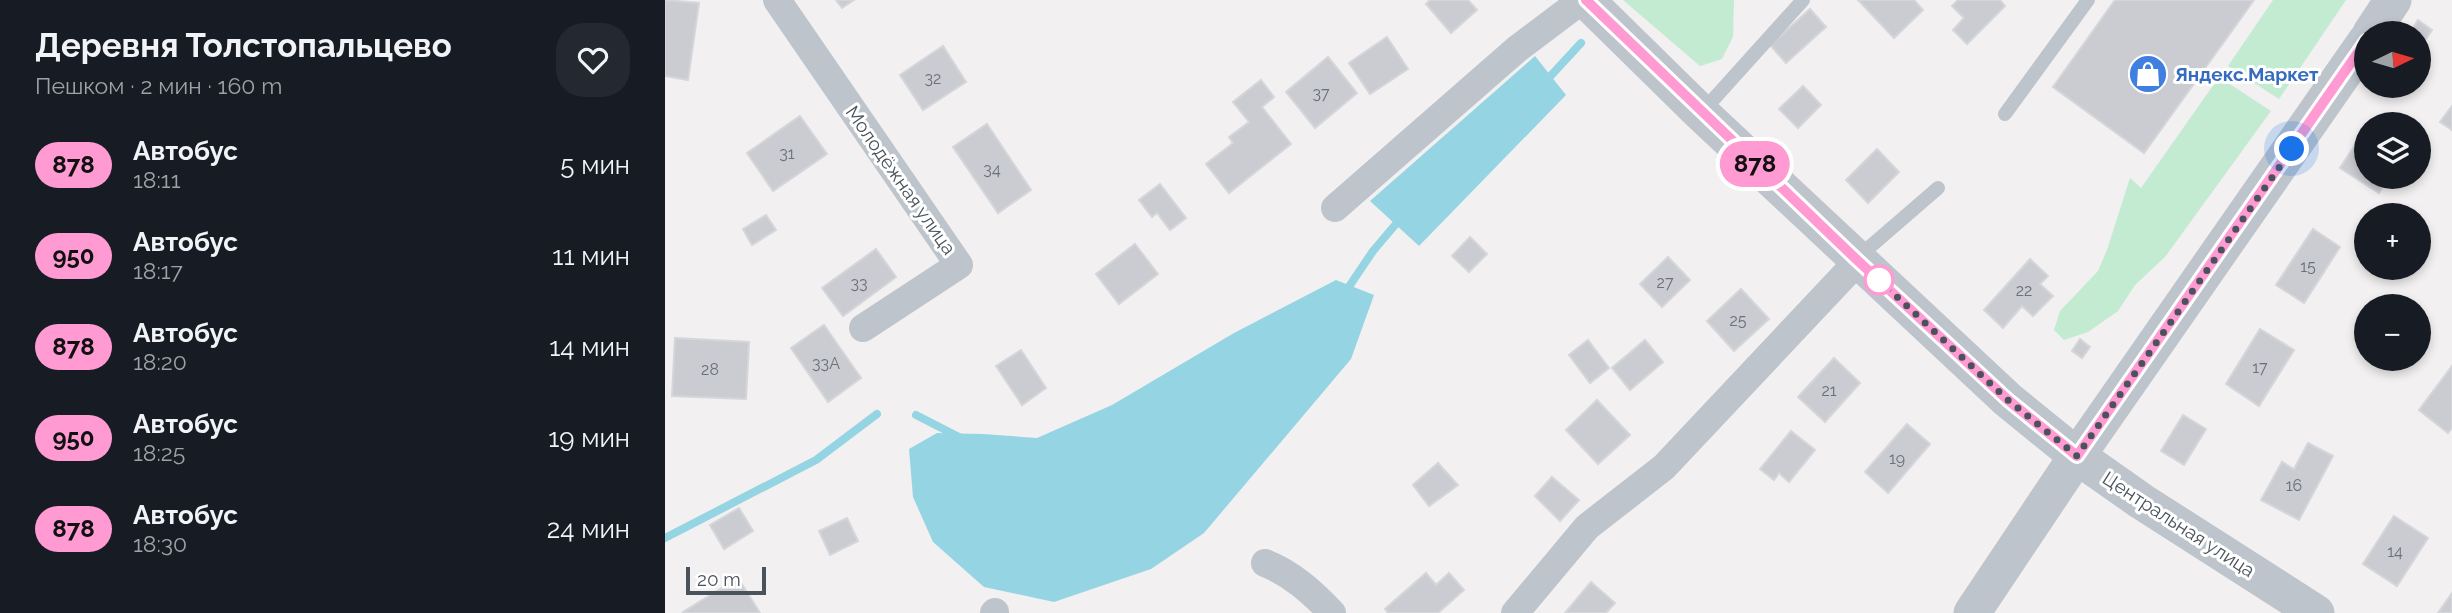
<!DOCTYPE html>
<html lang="ru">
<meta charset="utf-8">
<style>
body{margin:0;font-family:Raleway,sans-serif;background:#242831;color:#f1f3f6;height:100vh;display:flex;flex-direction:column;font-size:26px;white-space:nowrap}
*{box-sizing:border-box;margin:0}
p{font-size:23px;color:#9ea1a6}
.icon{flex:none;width:38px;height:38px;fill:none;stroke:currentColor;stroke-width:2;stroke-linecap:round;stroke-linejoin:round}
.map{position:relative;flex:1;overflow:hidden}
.drawer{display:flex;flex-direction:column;background:#171b24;width:665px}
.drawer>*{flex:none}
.badge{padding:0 14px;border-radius:23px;font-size:24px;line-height:46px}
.needle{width:46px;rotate:85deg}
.controls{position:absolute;left:1689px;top:21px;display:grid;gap:14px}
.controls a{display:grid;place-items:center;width:77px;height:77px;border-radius:50%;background:#171b24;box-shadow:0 4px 10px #0003;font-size:35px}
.scale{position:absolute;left:21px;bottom:18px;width:80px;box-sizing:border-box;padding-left:7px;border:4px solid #4a535b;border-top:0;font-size:19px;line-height:24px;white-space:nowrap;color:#4a535b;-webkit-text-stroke:5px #fff;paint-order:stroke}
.you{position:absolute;width:35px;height:35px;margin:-18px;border:5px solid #fff;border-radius:50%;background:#1a73e8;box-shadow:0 0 0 10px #1a73e833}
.map>.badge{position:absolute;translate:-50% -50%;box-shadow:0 0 0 4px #fff}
.round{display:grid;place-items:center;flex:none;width:74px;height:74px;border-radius:28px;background:#242831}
.summary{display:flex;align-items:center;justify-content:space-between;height:119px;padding:0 35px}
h1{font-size:33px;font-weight:700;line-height:52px}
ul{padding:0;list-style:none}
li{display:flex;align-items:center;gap:21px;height:91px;padding:0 35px}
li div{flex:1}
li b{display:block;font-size:26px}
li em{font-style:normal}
li .badge{min-width:77px;font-weight:700;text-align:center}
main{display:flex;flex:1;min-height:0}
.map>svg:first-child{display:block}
.green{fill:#c3ebd1}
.water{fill:#95d5e3}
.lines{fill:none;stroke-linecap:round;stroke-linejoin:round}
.stream{stroke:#95d5e3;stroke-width:8}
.building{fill:#cbccd2;stroke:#d4d6da;stroke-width:2}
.service{stroke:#bdc4cb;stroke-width:14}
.minor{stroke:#bdc4cb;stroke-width:28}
.tertiary{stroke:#bdc4cb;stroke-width:37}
.line-casing{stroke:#fff;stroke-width:16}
.line{stroke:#ff9ad2;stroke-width:10}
.walk{stroke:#4a535b;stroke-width:7;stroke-dasharray:0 12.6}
.stop-dot{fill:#fff;stroke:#ff9ad2;stroke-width:3.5}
.labels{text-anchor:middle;stroke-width:6;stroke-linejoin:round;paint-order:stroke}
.number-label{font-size:16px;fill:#6a7179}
.shop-label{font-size:19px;font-weight:bold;fill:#366cbe;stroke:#fff;text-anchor:start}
.street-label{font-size:19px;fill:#4a535b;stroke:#fff}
</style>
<main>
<section class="drawer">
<div class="summary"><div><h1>Деревня Толстопальцево</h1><p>Пешком · 2 мин · 160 m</p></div><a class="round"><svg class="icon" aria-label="heart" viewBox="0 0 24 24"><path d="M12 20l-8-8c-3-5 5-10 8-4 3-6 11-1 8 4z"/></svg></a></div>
<ul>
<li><span class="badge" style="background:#ff9ad2;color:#111">878</span><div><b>Автобус</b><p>18:11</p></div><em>5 мин</em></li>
<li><span class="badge" style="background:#ff9ad2;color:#111">950</span><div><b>Автобус</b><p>18:17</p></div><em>11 мин</em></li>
<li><span class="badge" style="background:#ff9ad2;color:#111">878</span><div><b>Автобус</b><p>18:20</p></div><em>14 мин</em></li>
<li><span class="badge" style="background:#ff9ad2;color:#111">950</span><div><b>Автобус</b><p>18:25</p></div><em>19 мин</em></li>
<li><span class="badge" style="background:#ff9ad2;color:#111">878</span><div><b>Автобус</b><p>18:30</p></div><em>24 мин</em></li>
</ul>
</section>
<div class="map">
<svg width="1787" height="613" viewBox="0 0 1787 613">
<rect width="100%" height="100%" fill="#f2f0f0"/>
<g class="green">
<path d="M958 0H1069L1068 37 1057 59 1035 66Z"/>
<path d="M1608 0H1681L1614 99 1563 66Z"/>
<path d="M1554 77 1606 111 1500 257 1470 285 1453 311 1423 332 1399 340 1389 330 1395 311 1433 271 1442 250 1465 178 1476 188Z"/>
</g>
<g class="water">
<path d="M870 56 901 95 754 246 705 201Z"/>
<path d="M671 280 709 295 686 359 539 533 486 569 389 602 319 587 268 542 248 497 244 449 272 433 318 434 372 438 447 405 569 333Z"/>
</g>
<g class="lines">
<g class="stream">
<path d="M880 82 916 43"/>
<path d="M679 294 708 251 736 218"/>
<path d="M251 415 294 437"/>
<path d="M0 538 151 460 212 414"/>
</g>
</g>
<g class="building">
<path d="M0 0 34 3 23 80 0 76Z"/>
<path d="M171 0H189L177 8Z"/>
<path d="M765 0H803L812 10 786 33 761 4Z"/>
<path d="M1193 0H1249L1258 10 1229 38Z"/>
<path d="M1293 0H1335L1340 6 1302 44 1288 30 1299 18 1287 6Z"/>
<path d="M1450 0H1589L1479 153 1388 87Z"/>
<path d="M1145 9 1161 27 1121 63 1105 45Z"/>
<path d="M1753 20 1767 30 1754 50V33H1745Z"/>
<path d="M722 37 743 69 705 94 684 63Z"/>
<path d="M278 46 301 82 258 110 235 75Z"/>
<path d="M663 57 692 93 650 128 621 92Z"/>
<path d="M1754 60 1762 65 1754 78Z"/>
<path d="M596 80 609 97 597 107 626 144 564 193 541 164 568 143 564 137 584 122 568 102Z"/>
<path d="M1138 86 1156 105 1133 128 1114 109Z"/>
<path d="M1731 86H1749L1744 94Z"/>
<path d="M1787 106V130L1775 122Z"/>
<path d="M135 116 162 154 108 191 82 153Z"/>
<path d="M322 124 366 190 333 213 288 147Z"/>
<path d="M1701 128V177H1724L1714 193 1675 168Z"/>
<path d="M1212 149 1234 172 1203 203 1181 180Z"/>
<path d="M495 184 521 218 505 230 492 213 487 217 474 200Z"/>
<path d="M101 215 111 230 87 245 78 229Z"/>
<path d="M1648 229 1675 247 1639 303 1611 285Z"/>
<path d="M805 237 822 254 804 272 787 256Z"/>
<path d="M470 244 493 274 454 304 431 274Z"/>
<path d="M211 249 231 277 178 316 157 288Z"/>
<path d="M1003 257 1025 280 997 307 975 284Z"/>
<path d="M1365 259 1383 276 1375 284 1388 296 1368 316 1357 306 1338 328 1319 310Z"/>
<path d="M1076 289 1104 319 1069 351 1042 321Z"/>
<path d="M159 325 196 378 163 402 126 348Z"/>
<path d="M1595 329 1629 350 1594 406 1561 384Z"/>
<path d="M10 338 84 342 81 399 7 396Z"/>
<path d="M1415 339 1425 347 1417 358 1407 351Z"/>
<path d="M923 340 944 368 925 383 904 355Z"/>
<path d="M980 340 998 362 965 390 947 368Z"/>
<path d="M356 350 381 388 357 405 331 366Z"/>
<path d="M1169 358 1195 383 1160 422 1133 397Z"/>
<path d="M1787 366V428L1783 433 1754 410Z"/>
<path d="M932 400 965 435 933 464 901 430Z"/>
<path d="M1518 415 1541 429 1519 465 1496 451Z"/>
<path d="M1242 424 1265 444 1223 493 1200 472Z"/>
<path d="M1126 431 1150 450 1124 482 1114 473 1109 480 1095 469Z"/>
<path d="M1643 443 1668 456 1634 520 1596 500 1617 462 1629 469Z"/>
<path d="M773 463 793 485 764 506 748 485Z"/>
<path d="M887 477 914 500 895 521 870 496Z"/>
<path d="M74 508 88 531 59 549 45 525Z"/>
<path d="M1729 516 1763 538 1732 586 1698 564Z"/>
<path d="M182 518 193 541 165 555 154 531Z"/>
<path d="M761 573 771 585 784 573 799 590 773 613H723L720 609Z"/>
<path d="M73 578 95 613H19L18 612Z"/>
<path d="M926 582 950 603 941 613H900Z"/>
<path d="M1787 593V613H1773Z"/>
</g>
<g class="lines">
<g class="service">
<path d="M1037 112 1138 0"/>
<path d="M1340 114 1423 0"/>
<path d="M1192 258 1273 188"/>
</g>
<g class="minor">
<path d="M112 0 294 265 198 328"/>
<path d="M670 208 852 49 917 0"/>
<path d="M600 563C627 574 646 591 667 613"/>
<path d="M329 613 330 612"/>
<path d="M850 613 922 527 999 467 1193 261"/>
</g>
<g class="tertiary">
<path d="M921 0 1036 113 1343 400 1412 456 1476 501 1651 613"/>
<path d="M1706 33 1728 0"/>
<path d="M1307 613 1412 456 1701 41"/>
</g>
</g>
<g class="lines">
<g class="line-casing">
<path id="line" d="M921 0 1191 259 1343 400 1412 456 1701 41"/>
</g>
<use href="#line" class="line"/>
<path class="walk" d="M1214 280 1343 400 1412 456 1627 149"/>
</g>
<defs>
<g id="shop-disc" transform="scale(2.0125)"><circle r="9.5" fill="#3f7fe0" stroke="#fff"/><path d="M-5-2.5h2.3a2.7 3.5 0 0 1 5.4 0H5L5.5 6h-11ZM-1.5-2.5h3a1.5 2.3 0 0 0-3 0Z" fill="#fff"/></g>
</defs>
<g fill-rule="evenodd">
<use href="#shop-disc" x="1483" y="74"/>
</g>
<circle class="stop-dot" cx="1214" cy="280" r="14"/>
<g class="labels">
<g class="number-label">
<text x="268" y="84">32</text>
<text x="656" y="99">37</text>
<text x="122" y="159">31</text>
<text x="327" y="175">34</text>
<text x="1643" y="272">15</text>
<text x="1000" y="288">27</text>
<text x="194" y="289">33</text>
<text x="1359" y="296">22</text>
<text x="1073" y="326">25</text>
<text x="161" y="369">33А</text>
<text x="1595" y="373">17</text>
<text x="45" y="375">28</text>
<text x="1164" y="396">21</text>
<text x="1232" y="464">19</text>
<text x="1629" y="491">16</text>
<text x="1730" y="557">14</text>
</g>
<g class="shop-label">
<text x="1510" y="81">Яндекс.Маркет</text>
</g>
<g class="street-label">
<text transform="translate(236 180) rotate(55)" y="7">Молодёжная улица</text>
<text transform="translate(1514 524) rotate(33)" y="7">Центральная улица</text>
</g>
</g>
</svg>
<div class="controls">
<a><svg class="needle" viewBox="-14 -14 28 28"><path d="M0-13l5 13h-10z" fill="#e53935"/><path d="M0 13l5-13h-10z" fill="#9ea1a6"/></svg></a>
<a><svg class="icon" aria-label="layers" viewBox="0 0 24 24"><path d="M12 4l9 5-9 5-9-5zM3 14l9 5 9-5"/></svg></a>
<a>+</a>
<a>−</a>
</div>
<div class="scale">20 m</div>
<div class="you" style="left:1627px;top:149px"></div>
<b class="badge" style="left:1090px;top:164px;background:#ff9ad2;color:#111">878</b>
</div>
</main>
